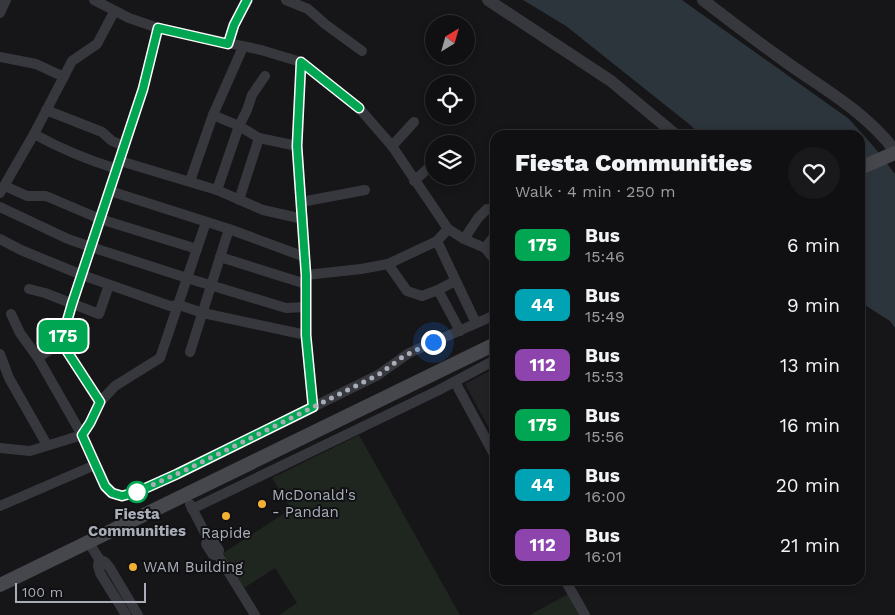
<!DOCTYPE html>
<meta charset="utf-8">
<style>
body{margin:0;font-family:"Work Sans",sans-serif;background:#19191b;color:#f1f3f6;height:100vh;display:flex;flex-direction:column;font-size:19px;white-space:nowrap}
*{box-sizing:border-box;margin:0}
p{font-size:16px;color:#9c9d9f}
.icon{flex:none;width:28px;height:28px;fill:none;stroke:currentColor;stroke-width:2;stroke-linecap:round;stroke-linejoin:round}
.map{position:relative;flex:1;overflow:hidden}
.sheet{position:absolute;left:490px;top:130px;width:375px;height:455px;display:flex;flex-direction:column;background:#101012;border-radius:15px;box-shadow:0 2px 8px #0003,0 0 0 1px #303032}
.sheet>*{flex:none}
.badge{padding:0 10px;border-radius:8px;font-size:18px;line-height:32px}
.needle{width:32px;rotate:37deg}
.controls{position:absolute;left:425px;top:15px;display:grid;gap:10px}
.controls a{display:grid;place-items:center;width:50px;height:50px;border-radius:50%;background:#101012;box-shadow:0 2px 8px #0003,0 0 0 1px #303032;font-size:25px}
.scale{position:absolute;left:15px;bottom:12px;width:131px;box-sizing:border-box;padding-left:5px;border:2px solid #a8adb8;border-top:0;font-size:14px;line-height:18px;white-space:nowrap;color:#a8adb8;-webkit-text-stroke:4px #111113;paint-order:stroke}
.you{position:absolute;width:25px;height:25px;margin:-12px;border:4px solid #fff;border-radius:50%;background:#1a73e8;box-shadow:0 0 0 8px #1a73e833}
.map>.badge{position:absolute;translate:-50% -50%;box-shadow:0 0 0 2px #fff}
.round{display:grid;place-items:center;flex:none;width:52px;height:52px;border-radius:26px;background:#19191b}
.summary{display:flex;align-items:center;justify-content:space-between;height:85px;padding:0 25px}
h1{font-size:24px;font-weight:800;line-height:38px}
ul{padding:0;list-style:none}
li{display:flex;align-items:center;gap:15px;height:60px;padding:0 25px}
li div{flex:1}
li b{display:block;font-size:19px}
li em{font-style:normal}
li .badge{min-width:55px;font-weight:700;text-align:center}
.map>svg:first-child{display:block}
.built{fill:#222225}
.green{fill:#1e261f}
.water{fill:#2c353c}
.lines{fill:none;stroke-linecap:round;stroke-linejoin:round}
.minor{stroke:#37383d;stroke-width:10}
.tertiary{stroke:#37383d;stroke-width:12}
.secondary{stroke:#45474d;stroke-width:14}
.line-casing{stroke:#fff;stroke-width:11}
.line{stroke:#00a651;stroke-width:8}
.walk{stroke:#a8adb8;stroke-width:5;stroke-dasharray:0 9}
.stop-dot{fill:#fff;stroke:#00a651;stroke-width:2.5}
.poi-dot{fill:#f2b134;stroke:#111113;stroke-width:2}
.labels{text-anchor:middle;stroke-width:4;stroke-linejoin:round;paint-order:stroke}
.poi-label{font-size:15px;fill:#a8adb8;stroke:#111113;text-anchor:start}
.stop-label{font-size:15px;font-weight:bold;fill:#a8adb8;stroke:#111113}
</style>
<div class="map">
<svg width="895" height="615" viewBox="0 0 895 615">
<rect width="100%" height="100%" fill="#161618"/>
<path class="built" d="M495 368V439L465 384Z"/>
<g class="green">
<path d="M359 435 460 615H279L297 603 275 568 244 588 223 553 291 509 272 478Z"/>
<path d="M568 594 579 615H530Z"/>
</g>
<path class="water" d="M523 0H682L849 119 874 147 895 174V328L890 321 860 302V135H701L689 124 566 26Z"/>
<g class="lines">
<g class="minor">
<path d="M94 0 129 18 158 28 261 50 301 62 359 108 392 146 448 229 464 239 485 248 495 260"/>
<path d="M286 0 308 9 325 24 362 51"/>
<path d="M0 13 6 0"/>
<path d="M229 44 234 25 247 0"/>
<path d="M0 57 36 64 64 77"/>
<path d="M301 62 297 146 306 275V335L313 407"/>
<path d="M46 110 102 132 112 141 124 146"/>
<path d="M213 115 239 126 259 138 297 146"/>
<path d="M34 134C61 149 88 160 117 169"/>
<path d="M392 146 414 122"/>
<path d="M120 161 217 190 263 210 303 219"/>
<path d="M190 181 213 115 243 47"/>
<path d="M414 181 434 163"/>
<path d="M5 186 27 196H46L100 219 197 249"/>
<path d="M217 190 239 126 247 110 252 95 265 76"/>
<path d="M110 191 229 229 305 257"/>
<path d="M0 193 34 134 72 61 97 44 114 12"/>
<path d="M239 200 259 138"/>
<path d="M301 202 365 190"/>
<path d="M0 207 68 239 91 247 187 278 286 308 305 307"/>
<path d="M206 222 160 358 115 386 100 402 90 423 82 435 108 490 116 495 122 496 137 492 177 474 378 375 409 353 495 315"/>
<path d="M0 239 21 250 82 275 170 306 179 305 203 313 306 335"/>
<path d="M464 239 478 218 487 209"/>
<path d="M437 241 476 323"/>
<path d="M485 248 495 235"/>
<path d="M220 257 306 284"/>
<path d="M388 264 437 241 448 229"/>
<path d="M306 275 361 269 388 264 407 291 422 296 438 290 460 331"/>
<path d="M29 289 45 293 99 314 109 285"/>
<path d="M438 290 455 281"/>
<path d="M61 342 100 402"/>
<path d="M190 352 229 229"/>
<path d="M0 354 9 378 47 445"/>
<path d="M38 358 61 342 72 304 143 89 158 28"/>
<path d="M455 382 495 456"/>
<path d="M0 448 30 451 82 435 38 358 20 333 11 314"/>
<path d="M190 504 208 539 213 541 219 550 218 555 255 615"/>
<path d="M0 506 95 465"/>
<path d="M192 509 437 391 495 360"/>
<path d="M208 539 206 544 213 555H218"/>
<path d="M89 543 99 559 98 566 100 573 126 615"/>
<path d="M99 559 105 562 110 568 138 615"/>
<path d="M565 580 585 615"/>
</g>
<g class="tertiary">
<path d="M488 0 611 81 676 135"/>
<path d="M703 0C730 21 758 42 786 62 825 90 866 112 895 151"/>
</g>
<g class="secondary">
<path d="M860 168 895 153"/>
<path d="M0 585 495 344"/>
</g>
</g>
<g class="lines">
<g class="line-casing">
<path id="line" d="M247 0 234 25 228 44 158 28 143 89 72 304 61 342 100 402 90 423 82 435 105 486 112 493 122 496 137 492 177 474 313 407 306 335V275L297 146 301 62 359 108"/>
</g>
<use href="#line" class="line"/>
<path class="walk" d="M137 492 192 467 378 375 404 356 433 342"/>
</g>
<circle class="stop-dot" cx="137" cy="492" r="10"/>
<g class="poi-dot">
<circle cx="262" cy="504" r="5"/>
<circle cx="226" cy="516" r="5"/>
<circle cx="133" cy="567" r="5"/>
</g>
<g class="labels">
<g class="poi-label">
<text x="272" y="500">McDonald's<tspan x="272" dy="17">- Pandan</tspan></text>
<text x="226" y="538" text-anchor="middle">Rapide</text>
<text x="143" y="572">WAM Building</text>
</g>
<g class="stop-label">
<text x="137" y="519">Fiesta<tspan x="137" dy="17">Communities</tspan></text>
</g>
</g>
</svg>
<div class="controls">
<a><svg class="needle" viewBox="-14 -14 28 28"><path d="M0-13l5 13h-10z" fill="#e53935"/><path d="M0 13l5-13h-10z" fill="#9c9d9f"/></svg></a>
<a><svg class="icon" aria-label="locate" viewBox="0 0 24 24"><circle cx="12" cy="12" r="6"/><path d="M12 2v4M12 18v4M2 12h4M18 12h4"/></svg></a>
<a><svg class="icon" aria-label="layers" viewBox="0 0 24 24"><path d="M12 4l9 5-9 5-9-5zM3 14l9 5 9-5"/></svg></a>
</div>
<div class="scale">100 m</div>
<div class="you" style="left:433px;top:342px"></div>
<b class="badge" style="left:63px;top:336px;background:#00a651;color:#fff">175</b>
<section class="sheet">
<div class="summary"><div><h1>Fiesta Communities</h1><p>Walk · 4 min · 250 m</p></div><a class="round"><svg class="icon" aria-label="heart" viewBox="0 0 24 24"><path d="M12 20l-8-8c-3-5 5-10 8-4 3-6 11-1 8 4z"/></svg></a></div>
<ul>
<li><span class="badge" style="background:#00a651;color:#fff">175</span><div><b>Bus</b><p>15:46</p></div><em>6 min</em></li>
<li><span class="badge" style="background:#00a3b4;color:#fff">44</span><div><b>Bus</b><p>15:49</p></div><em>9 min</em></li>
<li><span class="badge" style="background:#8e44ad;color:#fff">112</span><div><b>Bus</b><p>15:53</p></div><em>13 min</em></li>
<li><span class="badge" style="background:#00a651;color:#fff">175</span><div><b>Bus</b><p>15:56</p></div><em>16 min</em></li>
<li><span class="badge" style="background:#00a3b4;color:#fff">44</span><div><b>Bus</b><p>16:00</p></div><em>20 min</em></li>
<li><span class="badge" style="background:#8e44ad;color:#fff">112</span><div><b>Bus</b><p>16:01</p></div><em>21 min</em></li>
</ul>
</section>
</div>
